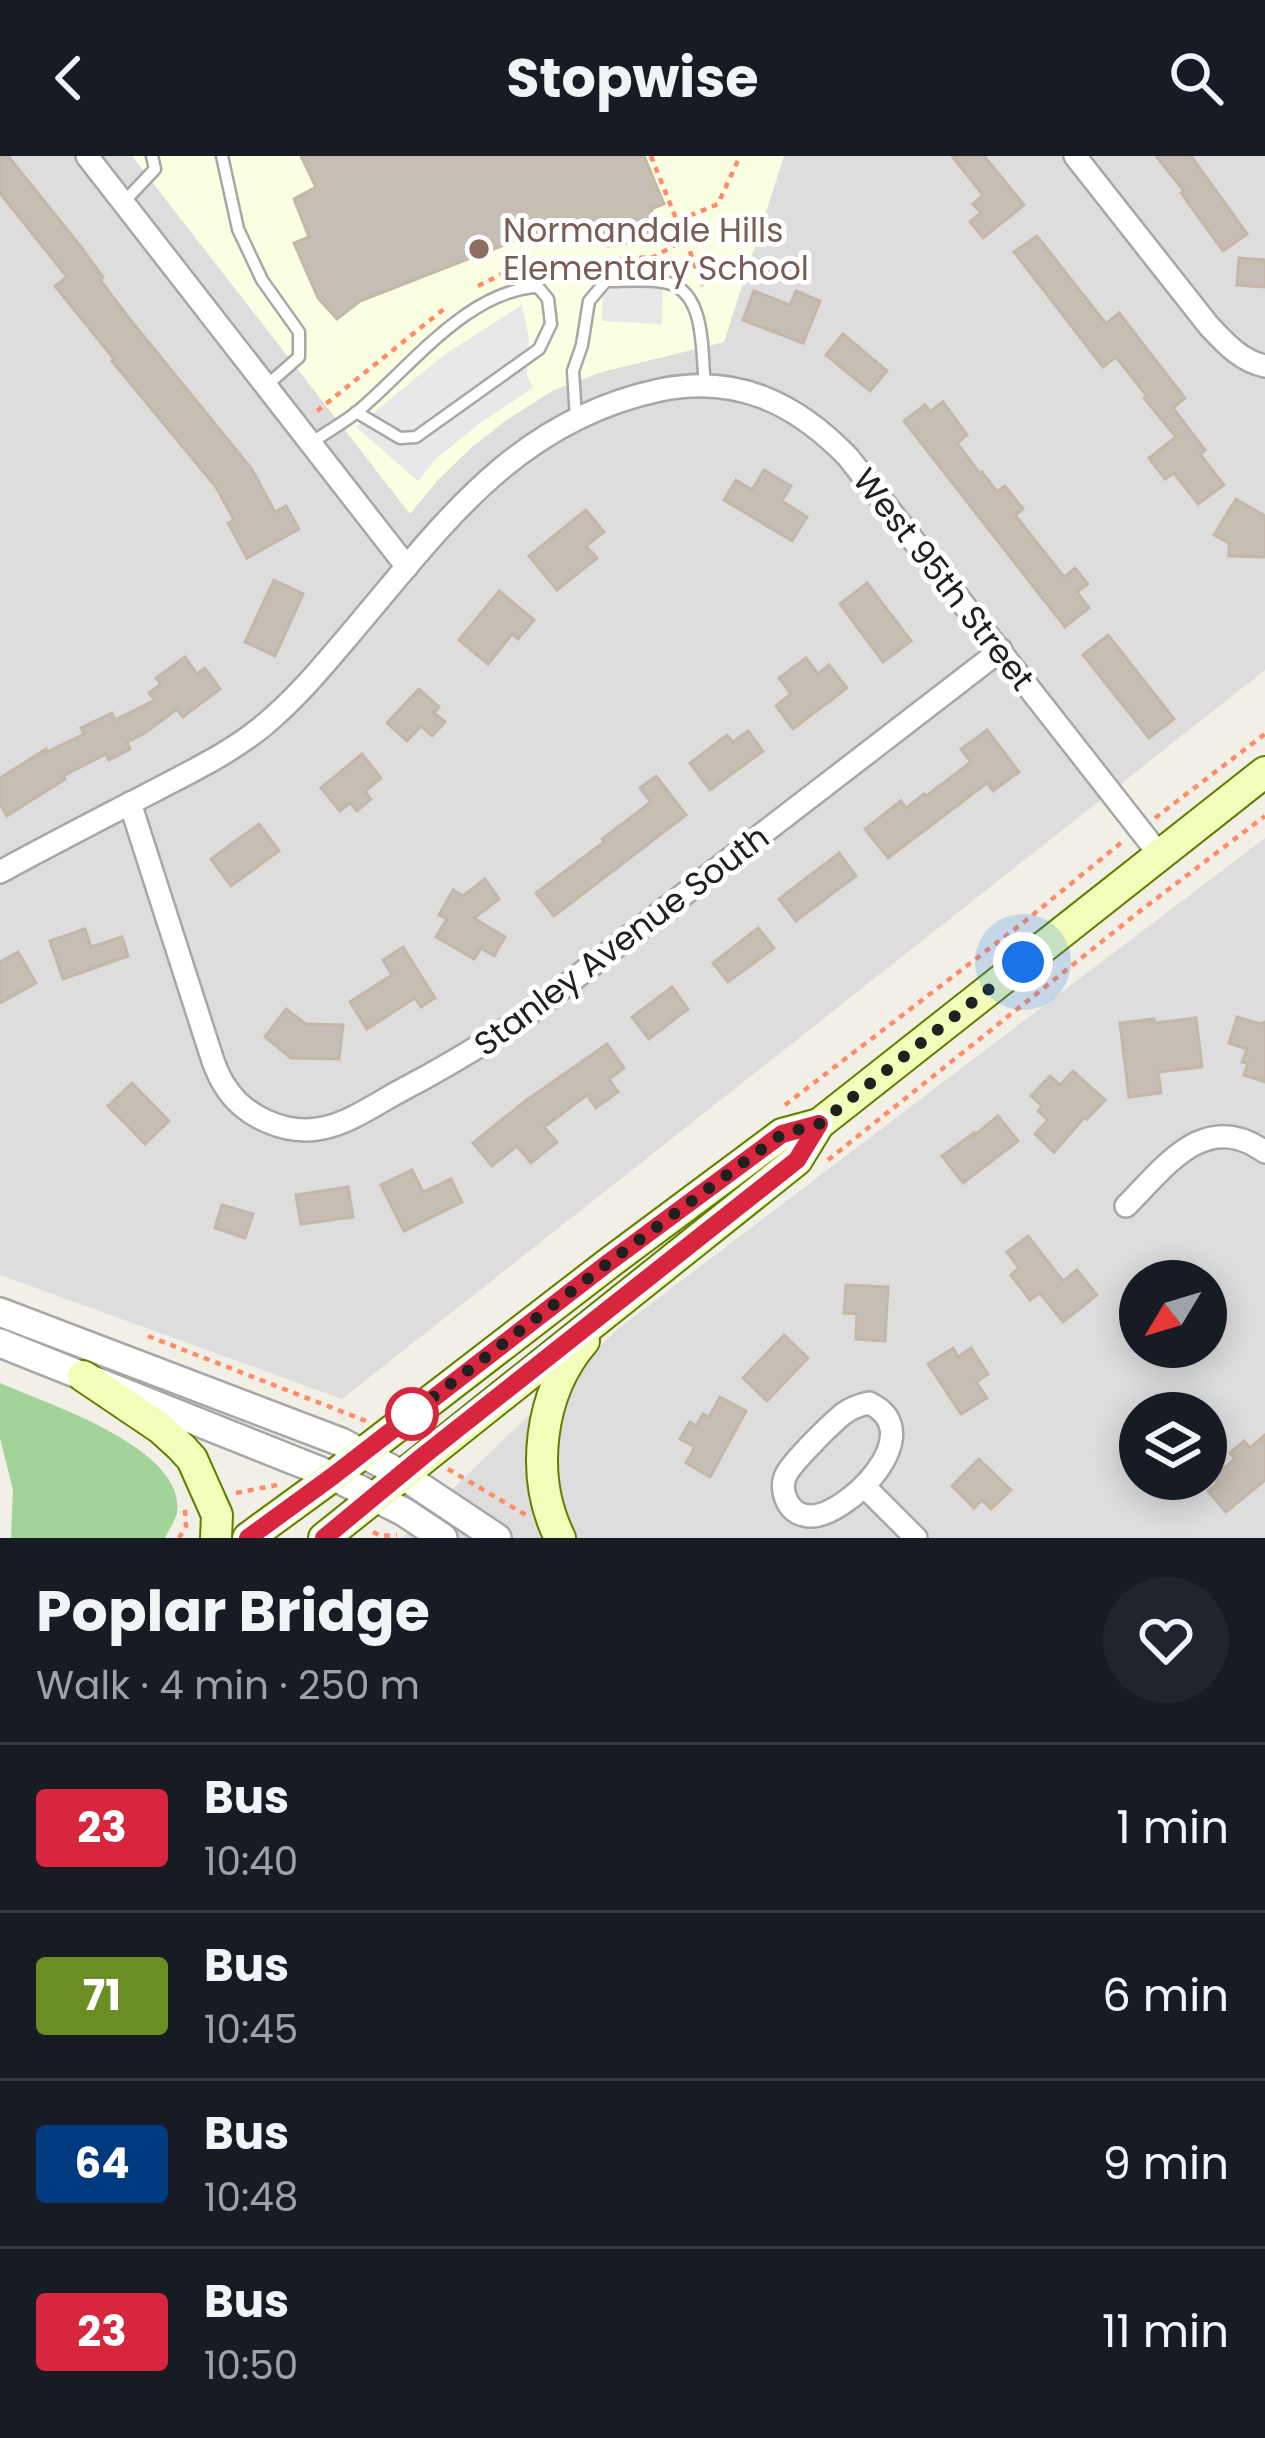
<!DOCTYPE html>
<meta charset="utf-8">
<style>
body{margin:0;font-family:Poppins,sans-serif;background:#20242c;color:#f1f3f6;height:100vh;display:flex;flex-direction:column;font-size:45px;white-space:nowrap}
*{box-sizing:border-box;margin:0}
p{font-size:39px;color:#9ea1a6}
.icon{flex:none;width:66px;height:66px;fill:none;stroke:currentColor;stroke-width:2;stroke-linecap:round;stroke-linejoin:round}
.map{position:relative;height:1382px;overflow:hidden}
.side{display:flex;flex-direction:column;background:#171b24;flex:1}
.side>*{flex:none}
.badge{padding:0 24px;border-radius:9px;font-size:42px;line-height:78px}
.needle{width:78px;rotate:232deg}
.buttons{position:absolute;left:1119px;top:1104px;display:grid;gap:24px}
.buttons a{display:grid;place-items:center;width:108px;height:108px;border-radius:50%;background:#171b24;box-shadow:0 6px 30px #0003;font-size:60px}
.you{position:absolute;width:60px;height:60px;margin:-30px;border:9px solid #fff;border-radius:50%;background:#1a73e8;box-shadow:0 0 0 18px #1a73e833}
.map>.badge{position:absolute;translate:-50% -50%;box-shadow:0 0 0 6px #fff}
.round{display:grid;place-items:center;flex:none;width:126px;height:126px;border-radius:63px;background:#20242c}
.summary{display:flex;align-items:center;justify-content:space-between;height:204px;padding:0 36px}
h1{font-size:57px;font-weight:700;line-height:90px}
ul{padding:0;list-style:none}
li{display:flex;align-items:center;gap:36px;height:168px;padding:0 36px;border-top:3px solid #363941}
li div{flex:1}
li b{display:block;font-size:45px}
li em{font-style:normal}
li .badge{min-width:132px;font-weight:700;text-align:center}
header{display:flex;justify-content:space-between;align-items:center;height:156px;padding:0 36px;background:#171b24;font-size:54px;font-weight:700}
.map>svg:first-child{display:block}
.residential{fill:#dedddd;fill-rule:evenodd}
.education{fill:#fbffe1}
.forest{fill:#a2d398}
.parking{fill:#e8e8e8}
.building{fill:#c6beb5;stroke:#c4b7a7;stroke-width:3}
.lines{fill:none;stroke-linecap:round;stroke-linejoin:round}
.service-casing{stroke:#a7a7a7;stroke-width:15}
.minor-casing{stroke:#a7a7a7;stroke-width:26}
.tertiary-casing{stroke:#a7a7a7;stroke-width:32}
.secondary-casing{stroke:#617e00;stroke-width:34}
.path{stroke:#ff8b69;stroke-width:4.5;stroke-dasharray:6 6;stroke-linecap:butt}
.service{stroke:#fff;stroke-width:10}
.minor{stroke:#fff;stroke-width:21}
.tertiary{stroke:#fff;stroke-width:27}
.secondary{stroke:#f1fdb8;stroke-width:30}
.line-casing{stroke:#fff;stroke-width:27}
.line{stroke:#d7263d;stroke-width:18}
.walk{stroke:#202020;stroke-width:12;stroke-dasharray:0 21.6}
.education-dot{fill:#8d6e63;stroke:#fff;stroke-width:4.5}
.stop-dot{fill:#fff;stroke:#d7263d;stroke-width:6}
.labels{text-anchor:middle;stroke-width:10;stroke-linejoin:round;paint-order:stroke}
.education-label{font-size:33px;fill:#785e54;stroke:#fff;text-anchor:start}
.street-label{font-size:33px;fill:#202020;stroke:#fff}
</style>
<header><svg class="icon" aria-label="back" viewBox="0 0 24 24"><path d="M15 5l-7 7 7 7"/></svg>Stopwise<svg class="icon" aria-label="search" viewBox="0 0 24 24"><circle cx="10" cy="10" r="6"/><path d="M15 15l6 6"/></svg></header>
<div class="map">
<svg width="1265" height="1382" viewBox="0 0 1265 1382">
<rect width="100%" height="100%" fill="#f1efe6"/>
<g class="residential">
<path d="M0 0H1265V514L342 1243 0 1119Z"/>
<path d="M1265 682V1382H402L619 1172ZM1140 1125H1206V1191H1140ZM1140 1257H1206V1323H1140Z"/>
</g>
<path class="education" d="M132 0H784L724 186 602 216 554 234 508 263 472 291 438 324 410 358Z"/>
<path class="forest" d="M0 1227C47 1248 186 1292 177 1356 176 1364 168 1375 165 1382H11L13 1334 0 1282Z"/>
<g class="parking">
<path d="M603 130 663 132 662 168 602 165Z"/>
<path d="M522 149 529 182 527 219 533 232 479 268 436 303 418 325 356 271 445 198Z"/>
</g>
<g class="building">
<path d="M0 0H8L81 91 103 121 100 124 128 161 251 312 275 356 286 350 299 373 247 402 228 367 234 364 216 331 112 205 114 203 55 130 67 121 0 37Z"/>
<path d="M301 0H644L664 48 651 53 661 83 608 90 566 78 522 82 360 145 337 163 318 142 294 87 309 81 294 43 316 31Z"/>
<path d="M952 0H984L1024 49 983 82 970 66 981 57 973 48 983 39Z"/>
<path d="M1156 0H1191L1247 78 1223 95 1181 37 1184 35Z"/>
<path d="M1037 80 1106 168 1119 157 1185 242 1173 252 1205 294 1200 298 1224 329 1198 348 1174 317 1165 323 1149 302 1176 281 1144 242 1147 240 1116 201 1103 211 1014 96Z"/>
<path d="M1239 102 1265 104V131L1237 129Z"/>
<path d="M754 135 790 149 796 135 820 145 803 187 743 164Z"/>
<path d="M843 178 887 215 870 235 826 199Z"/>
<path d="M943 246 967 279 957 287 980 318 982 316 997 336 1005 330 1023 353 1015 359 1064 421 1075 412 1088 428 1077 436 1089 452 1065 471 904 265 925 249 930 256Z"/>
<path d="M764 314 791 330 782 345 807 361 792 385 724 344 736 324 752 334Z"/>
<path d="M1236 343 1265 360V401L1229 400V387L1214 379Z"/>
<path d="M586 354 604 376 586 390 597 402 557 434 529 400Z"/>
<path d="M274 424 303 438 275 500 245 486Z"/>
<path d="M867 427 911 485 883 506 840 448Z"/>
<path d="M499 435 534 464 518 483 512 478 488 508 459 484Z"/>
<path d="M1108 479 1174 563 1149 582 1083 499Z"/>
<path d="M185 501 197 518 205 512 220 533 183 561 177 553 145 577 127 586 130 593 109 604 106 598 63 620 65 623 7 660 0 648V622L46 593 47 596 84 578 81 572 112 557 115 564 155 544 149 537 161 528 156 522Z"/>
<path d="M806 502 818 518 829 509 847 532 793 573 776 550 791 538 779 522Z"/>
<path d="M419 533 439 551 434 557 445 566 432 580 421 570 407 585 387 567Z"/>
<path d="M987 574 1019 616 993 635 987 627 888 702 865 673 901 645 906 652 924 638 926 640 971 606 961 593Z"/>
<path d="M748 575 763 595 710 634 690 607 727 579 733 586Z"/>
<path d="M362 598 381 622 365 635 371 643 357 655 350 647 340 655 321 632Z"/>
<path d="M656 620 686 659 554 760 536 737 604 686 602 683 651 646 640 632Z"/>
<path d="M259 668 279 695 231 730 211 703Z"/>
<path d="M839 697 856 720 796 765 779 743Z"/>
<path d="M485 723 499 743 474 762 505 781 494 800 481 792 474 803 436 781 447 763 439 759 453 734 463 740Z"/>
<path d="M758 772 774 792 728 826 713 807Z"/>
<path d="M85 773 91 791 122 781 128 800 63 823 50 785Z"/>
<path d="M403 791 435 842 421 851 415 842 367 873 350 846 392 819 383 804Z"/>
<path d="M18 796 36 827 0 847V806Z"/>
<path d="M672 831 688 853 649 883 632 861Z"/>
<path d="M286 853 306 868 343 869 339 903 291 902 265 881Z"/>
<path d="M1237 861 1261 868 1265 866V926L1244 919 1248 907 1242 906 1247 893 1229 887Z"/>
<path d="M1196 862 1202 911 1158 916 1161 937 1129 941 1120 867 1154 863 1155 867Z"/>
<path d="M607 888 624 912 609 923 618 936 596 952 587 939 544 971 557 986 531 1007 517 990 492 1010 473 987 524 946Z"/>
<path d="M1073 915 1105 944 1087 963 1085 961 1054 996 1035 978 1048 964 1038 955 1042 950 1031 940 1050 920 1060 929Z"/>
<path d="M132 927 169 965 145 988 108 950Z"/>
<path d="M998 960 1018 985 963 1027 942 1000 974 977 975 979Z"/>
<path d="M412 1014 423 1036 451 1023 462 1046 404 1075 381 1029Z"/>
<path d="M348 1031 353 1061 301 1068 296 1039Z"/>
<path d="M222 1049 253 1058 245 1082 215 1072Z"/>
<path d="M1028 1080 1063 1125 1077 1114 1097 1139 1063 1166 1040 1137 1030 1144 1011 1119 1019 1112 1007 1096Z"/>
<path d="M846 1129 888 1131 885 1185 856 1183 857 1158 844 1157Z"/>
<path d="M784 1179 808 1202 767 1245 743 1222Z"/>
<path d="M953 1192 958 1201 971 1192 988 1218 976 1226 987 1242 961 1258 928 1208Z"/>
<path d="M720 1241 746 1255 710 1321 686 1307 695 1291 680 1283 690 1266 696 1270 703 1258 709 1261Z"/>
<path d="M1265 1279V1324L1226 1356 1208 1335 1218 1327 1213 1322 1235 1303 1230 1297 1244 1285 1250 1292Z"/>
<path d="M979 1303 1011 1334 991 1353 982 1344 974 1352 952 1330Z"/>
</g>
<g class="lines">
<g class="service-casing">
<g id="service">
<path d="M222 0 238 73 262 124 299 176V201L266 230"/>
<path d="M123 47 155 13 152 0"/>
<path d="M576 262 573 215 582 189 589 145 606 125C624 125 644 123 663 126 707 132 701 196 705 230"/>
<path d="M310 287C326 277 343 267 357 256 409 213 467 134 538 131L548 143 551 168 539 193 416 281 400 282 356 256"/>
</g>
</g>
<g class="minor-casing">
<g id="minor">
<path d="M87 0 407 411"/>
<path d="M1075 0 1209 170C1225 187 1241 205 1265 210"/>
<path d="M130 647 213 905C216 913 220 923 225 930 244 961 287 980 323 972 349 967 376 948 400 935 442 913 482 889 522 863L1001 494"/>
<path d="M0 716C51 688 102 662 154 635 192 615 230 597 263 570 297 542 323 510 351 477 442 370 514 265 660 234 736 218 796 247 848 301L1159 698"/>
<path d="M1126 1050C1166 1010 1205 953 1265 996"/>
<path d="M869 1247C933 1277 844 1363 809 1360 799 1359 791 1354 787 1345 783 1337 782 1327 786 1319 792 1306 831 1268 843 1258 851 1252 859 1249 869 1247Z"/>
<path d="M864 1330 916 1382"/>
</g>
</g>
<g class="tertiary-casing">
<g id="tertiary">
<path d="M0 1156 341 1286 401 1318 497 1382"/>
<path d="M0 1187 333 1320 404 1356 443 1382"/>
</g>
</g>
<g class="secondary-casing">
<g id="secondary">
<path d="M83 1220 160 1272 181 1291 192 1303 217 1359 216 1382"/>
<path d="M248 1382 333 1320 609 1107 782 978 819 968"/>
<path d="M324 1382 797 1004 819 968 1265 616"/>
<path d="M560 1382C529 1320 539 1237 584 1185"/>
</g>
</g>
<g class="path">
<path d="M651 0 677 65"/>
<path d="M686 84 702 130"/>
<path d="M478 130 526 106 565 111 603 104 654 101 685 83 677 65 718 48 740 0"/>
<path d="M317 255 444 153"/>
<path d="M1155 662 1265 578"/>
<path d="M785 949 1024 766 1122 686"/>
<path d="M828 1004 1144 752 1265 660"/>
<path d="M148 1180 366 1265"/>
<path d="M448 1313 526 1359"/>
<path d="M236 1337 277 1329"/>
<path d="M373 1376 381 1380 397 1379"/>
<path d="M179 1382 186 1370 185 1354"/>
</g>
<use href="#service" class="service"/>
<use href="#minor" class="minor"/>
<use href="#tertiary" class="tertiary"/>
<use href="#secondary" class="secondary"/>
</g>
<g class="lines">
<g class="line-casing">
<path id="line" d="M248 1382 333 1320 608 1107 782 978 819 968 797 1004 423 1300 324 1382"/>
</g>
<use href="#line" class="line"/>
<path class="walk" d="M412 1258 397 1269 608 1107 782 978 819 968 1023 806"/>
</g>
<circle class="education-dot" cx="479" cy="93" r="12"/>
<circle class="stop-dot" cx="412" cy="1258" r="24"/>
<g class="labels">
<g class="education-label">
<text x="503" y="86">Normandale Hills<tspan x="503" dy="38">Elementary School</tspan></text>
</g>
<g class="street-label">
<text transform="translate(944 423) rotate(52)" y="12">West 95th Street</text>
<text transform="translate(621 784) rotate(-37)" y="12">Stanley Avenue South</text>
</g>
</g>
</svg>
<div class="buttons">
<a><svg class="needle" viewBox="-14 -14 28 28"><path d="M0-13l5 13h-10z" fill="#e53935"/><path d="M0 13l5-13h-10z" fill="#9ea1a6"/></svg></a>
<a><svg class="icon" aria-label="layers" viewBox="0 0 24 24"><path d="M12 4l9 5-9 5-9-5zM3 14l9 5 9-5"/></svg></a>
</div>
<div class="you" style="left:1023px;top:806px"></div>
</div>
<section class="side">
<div class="summary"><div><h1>Poplar Bridge</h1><p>Walk · 4 min · 250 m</p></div><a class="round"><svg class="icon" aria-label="heart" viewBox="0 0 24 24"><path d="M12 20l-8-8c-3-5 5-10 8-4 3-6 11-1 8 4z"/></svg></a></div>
<ul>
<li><span class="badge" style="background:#d7263d;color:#fff">23</span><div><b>Bus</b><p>10:40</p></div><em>1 min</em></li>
<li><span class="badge" style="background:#6b8e23;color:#fff">71</span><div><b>Bus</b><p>10:45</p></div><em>6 min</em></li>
<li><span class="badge" style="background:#003b80;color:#fff">64</span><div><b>Bus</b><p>10:48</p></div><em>9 min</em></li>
<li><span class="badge" style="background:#d7263d;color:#fff">23</span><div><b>Bus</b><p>10:50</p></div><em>11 min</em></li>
</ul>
</section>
